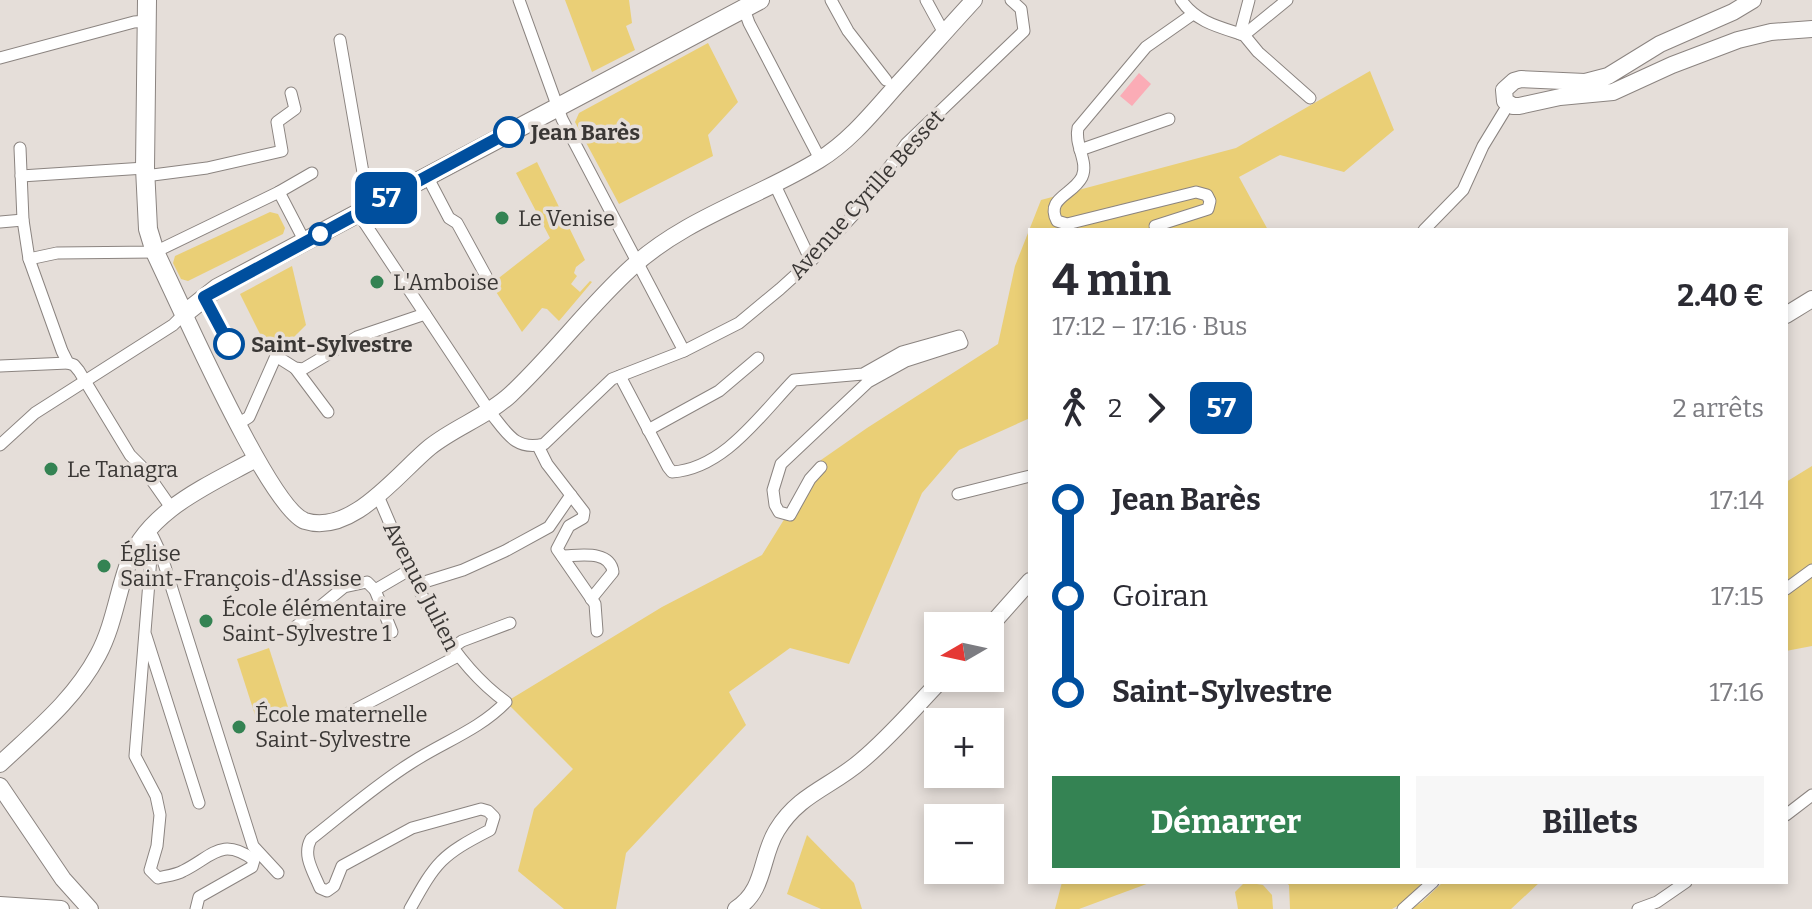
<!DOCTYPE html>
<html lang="fr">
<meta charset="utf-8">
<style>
body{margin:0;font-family:Bitter,serif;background:#f7f7f7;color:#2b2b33;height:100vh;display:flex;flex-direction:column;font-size:30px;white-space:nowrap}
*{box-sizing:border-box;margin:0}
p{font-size:26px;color:#7c7c81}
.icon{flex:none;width:44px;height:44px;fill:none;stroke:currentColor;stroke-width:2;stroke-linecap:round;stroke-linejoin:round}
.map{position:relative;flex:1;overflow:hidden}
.sheet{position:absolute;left:1028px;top:228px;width:760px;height:656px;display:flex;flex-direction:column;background:#fff;border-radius:0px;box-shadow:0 4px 12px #0003}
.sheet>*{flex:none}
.badge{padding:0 16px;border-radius:12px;font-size:28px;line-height:52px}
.needle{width:52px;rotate:261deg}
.tools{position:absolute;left:924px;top:612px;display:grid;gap:16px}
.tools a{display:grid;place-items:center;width:80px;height:80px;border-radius:0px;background:#fff;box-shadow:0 4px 12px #0003;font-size:40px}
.map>.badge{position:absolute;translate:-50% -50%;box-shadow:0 0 0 4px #fff}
.legs{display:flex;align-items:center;gap:12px;height:88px;padding:0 24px;font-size:26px}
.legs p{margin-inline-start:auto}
.head{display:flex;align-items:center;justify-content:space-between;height:136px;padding:0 24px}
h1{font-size:44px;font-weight:700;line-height:60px}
.primary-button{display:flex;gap:16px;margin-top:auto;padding:16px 24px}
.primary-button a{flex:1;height:92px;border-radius:0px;background:#348353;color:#fff;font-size:32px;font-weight:700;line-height:92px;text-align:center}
.primary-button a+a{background:#f7f7f7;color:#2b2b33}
ul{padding:0 24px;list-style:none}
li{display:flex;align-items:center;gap:28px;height:96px;font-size:30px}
li i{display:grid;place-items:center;width:12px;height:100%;margin:0 10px;background:currentColor}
li i::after{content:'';width:20px;height:20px;margin:-10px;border:6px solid;border-radius:50%;background:#fff}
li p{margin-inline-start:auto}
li:first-child i{background:linear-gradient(#0000 50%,currentColor 0)}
li:last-child i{background:linear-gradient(currentColor 50%,#0000 0)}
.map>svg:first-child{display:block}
.green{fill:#eacf76}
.water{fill:#fbacb6}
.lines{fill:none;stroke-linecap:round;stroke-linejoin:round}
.street-casing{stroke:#8b8480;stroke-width:13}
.secondary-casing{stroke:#8b8480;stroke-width:18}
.primary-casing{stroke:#8b8480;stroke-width:20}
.street{stroke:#fff;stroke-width:11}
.secondary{stroke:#fff;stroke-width:16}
.primary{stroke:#fff;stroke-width:18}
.line-1-casing{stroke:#fff;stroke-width:18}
.line-1{stroke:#004f9e;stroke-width:12}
.stop-1-dot{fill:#fff;stroke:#004f9e;stroke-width:4}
.poi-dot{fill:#348353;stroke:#e5ded9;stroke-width:3}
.labels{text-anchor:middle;stroke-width:7;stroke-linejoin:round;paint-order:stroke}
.stop-label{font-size:22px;font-weight:bold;fill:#3a3735;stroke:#e5ded9;text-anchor:start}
.street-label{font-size:22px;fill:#3a3735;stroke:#e5ded9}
.poi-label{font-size:22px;fill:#3a3735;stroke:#e5ded9;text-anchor:start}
</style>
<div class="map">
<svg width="1812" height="909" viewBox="0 0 1812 909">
<rect width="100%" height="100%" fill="#e5ded9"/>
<g class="green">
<path d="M565 0H629L632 23 626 26 635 50 592 72Z"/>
<path d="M708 43 738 102 708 135 713 156 619 204 575 122 579 113Z"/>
<path d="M1370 71 1394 130 1344 172 1280 155 1239 177 1268 230H1030V418L959 450 922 493 849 664 790 648 729 692 746 725 626 853 616 909H564L518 871 534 809 573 769 506 702 662 607 762 555 821 460 867 428 998 344 1015 266 1041 200 1236 148Z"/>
<path d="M537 162 585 260 576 267 574 273 577 276 571 284 580 292 590 281 592 282 559 321 547 309 542 308 522 332 491 284 550 238 516 173Z"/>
<path d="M270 212 278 214 285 228 283 234 188 281 181 279 173 263 175 256Z"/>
<path d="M292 266 306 325 279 352 267 348 240 294Z"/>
<path d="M1812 466V646L1786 651V482Z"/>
<path d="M269 648 288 707 256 718 237 659Z"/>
<path d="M807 835 854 883 862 909H821L787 894Z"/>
<path d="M1062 882H1152L1079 909H1055Z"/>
<path d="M1245 882 1263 885 1272 895 1273 909H1238L1235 892Z"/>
<path d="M1285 882H1423L1403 903 1392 909H1290L1289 885Z"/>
<path d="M1443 882H1540L1511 909H1411L1422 902Z"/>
</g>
<path class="water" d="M1139 73 1151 84 1132 106 1120 96Z"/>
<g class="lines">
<g class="street-casing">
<g id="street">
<path d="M519 0 562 119 684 351"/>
<path d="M831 0 848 31 886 80"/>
<path d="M926 0 944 33"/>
<path d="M1181 0C1196 22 1219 27 1244 35"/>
<path d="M743 6 749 23 820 159"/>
<path d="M1240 34 1249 0"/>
<path d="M1244 35 1258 52 1310 98"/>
<path d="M1244 35 1287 0"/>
<path d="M340 40 369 207"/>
<path d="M0 58 134 22 147 21"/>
<path d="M20 148 23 220 29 259 62 351 68 363 74 365 79 371 130 455 144 469 172 509"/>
<path d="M1080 150 1169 119"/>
<path d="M21 176 145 168"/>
<path d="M145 176 207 168 282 151 277 122 295 109 291 93"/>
<path d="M427 176 449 218 457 223 486 276"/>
<path d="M774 183 811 261"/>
<path d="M279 192 312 173"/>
<path d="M358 213 490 412C507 433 515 451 544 444L612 379 684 351 739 323 780 289 811 261 857 211 906 144 1024 31 1021 9 1011 0"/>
<path d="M0 222 23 220"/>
<path d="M1155 226 1208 209 1210 201 1207 195 1196 192 1067 224 1057 221C1045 198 1073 195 1082 177 1089 162 1074 145 1078 128L1146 47 1193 14"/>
<path d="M1424 230 1463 190 1483 146 1508 105"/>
<path d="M29 259 57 253 155 252 279 192 305 242"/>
<path d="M0 366 68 363"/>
<path d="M295 368 328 412"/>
<path d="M620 376 668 467 672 472C724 469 761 414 794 380L863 374 902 352 959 336 962 343 906 361 868 382 781 464 773 490 775 505 779 512 790 515 810 479 821 467"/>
<path d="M238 424 249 417 276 356 295 368 303 369 357 337 425 314"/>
<path d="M648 430 719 391 758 358"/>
<path d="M0 445 35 413 173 325 184 314"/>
<path d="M538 446 547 464 584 512 583 518 569 526 557 549 595 604 597 631"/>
<path d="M958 494 1030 476"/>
<path d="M378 496C411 570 437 652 506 702 479 730 443 742 411 763 376 785 344 813 311 839 302 855 313 871 320 888L327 891 334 886 342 866 412 828 481 809 488 811 494 817 490 830C441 855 436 862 410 909"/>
<path d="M150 529 151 557 135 756 156 796 160 815 157 846 150 870 158 878C166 876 176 875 183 871 212 857 221 836 254 860L252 867 199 897 196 909"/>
<path d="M153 537 161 554 253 846 278 873"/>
<path d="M562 556C578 556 610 549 613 572L591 599"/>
<path d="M418 584 463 570 505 551 549 527 571 495"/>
<path d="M1786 589 1812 570"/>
<path d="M375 590 392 632"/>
<path d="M294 628 344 587 367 582 375 590 411 569"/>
<path d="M146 636 199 803"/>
<path d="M452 648 462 641 510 623"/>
<path d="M343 716 458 656"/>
<path d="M1786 815 1812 795"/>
<path d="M1403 909 1433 882"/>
<path d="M1638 909 1657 902 1686 882"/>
</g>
</g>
<g class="secondary-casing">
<g id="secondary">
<path d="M1753 0 1733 12 1660 44 1608 76 1585 82 1521 79 1514 81 1504 90 1505 101 1513 106H1519L1560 97 1613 92 1672 65 1738 40 1771 32 1812 29"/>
<path d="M184 314C201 350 274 510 305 521 352 536 398 473 430 447 455 427 486 417 510 395 553 355 588 307 631 268 685 218 757 198 819 160 850 141 873 112 897 85 923 57 948 28 974 0"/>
<path d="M1786 315 1812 299"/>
<path d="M990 626 1030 581"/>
<path d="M0 764C36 730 74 700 98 655 113 627 117 596 127 567 145 511 209 485 256 459"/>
<path d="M0 786 63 879 90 909"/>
<path d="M0 905 61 909"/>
<path d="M736 909C766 890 760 857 777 830 799 794 831 787 861 761 891 736 916 706 943 678"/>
</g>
</g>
<g class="primary-casing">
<path id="primary" d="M147 0 145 168 148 229 155 252 184 314 217 288 760 0"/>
</g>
<use href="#street" class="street"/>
<use href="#secondary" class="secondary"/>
<use href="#primary" class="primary"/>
</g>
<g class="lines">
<g class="line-1-casing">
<path id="line-1" d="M229 344 204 297 509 132"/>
</g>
<use href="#line-1" class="line-1"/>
</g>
<g class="stop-1-dot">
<circle cx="509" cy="132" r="14"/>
<circle cx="320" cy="234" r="10"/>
<circle cx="229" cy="344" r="14"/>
</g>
<g class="poi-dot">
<circle cx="502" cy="218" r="8"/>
<circle cx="377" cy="282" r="8"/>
<circle cx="51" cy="469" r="8"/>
<circle cx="104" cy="566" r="8"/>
<circle cx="206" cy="621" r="8"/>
<circle cx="239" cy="727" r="8"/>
</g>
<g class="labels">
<g class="stop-label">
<text x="531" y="140">Jean Barès</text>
<text x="251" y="352">Saint-Sylvestre</text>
</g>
<g class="street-label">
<text transform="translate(866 194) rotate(-48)" y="8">Avenue Cyrille Besset</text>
<text transform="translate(422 586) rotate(63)" y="8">Avenue Julien</text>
</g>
<g class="poi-label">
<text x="518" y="226">Le Venise</text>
<text x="393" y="290">L'Amboise</text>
<text x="67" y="477">Le Tanagra</text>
<text x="120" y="561">Église<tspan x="120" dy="25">Saint-François-d'Assise</tspan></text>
<text x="222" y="616">École élémentaire<tspan x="222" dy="25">Saint-Sylvestre 1</tspan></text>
<text x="255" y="722">École maternelle<tspan x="255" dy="25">Saint-Sylvestre</tspan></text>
</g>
</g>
</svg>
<div class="tools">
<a><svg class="needle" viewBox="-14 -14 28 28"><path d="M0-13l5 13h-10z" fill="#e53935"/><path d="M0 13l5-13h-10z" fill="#7c7c81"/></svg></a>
<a>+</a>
<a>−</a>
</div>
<b class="badge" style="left:386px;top:198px;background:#004f9e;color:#fff">57</b>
<section class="sheet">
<div class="head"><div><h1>4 min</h1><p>17:12 – 17:16 · Bus</p></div><b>2.40 €</b></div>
<div class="legs"><svg class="icon" aria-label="walk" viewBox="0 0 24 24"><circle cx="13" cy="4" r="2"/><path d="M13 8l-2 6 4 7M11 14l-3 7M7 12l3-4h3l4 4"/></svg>2<svg class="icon" aria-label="forward" viewBox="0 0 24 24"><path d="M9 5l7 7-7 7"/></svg><b class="badge" style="background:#004f9e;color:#fff">57</b><p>2 arrêts</p></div>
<ul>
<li><i style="color:#004f9e"></i><b>Jean Barès</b><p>17:14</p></li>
<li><i style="color:#004f9e"></i><span>Goiran</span><p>17:15</p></li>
<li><i style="color:#004f9e"></i><b>Saint-Sylvestre</b><p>17:16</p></li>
</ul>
<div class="primary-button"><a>Démarrer</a><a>Billets</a></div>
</section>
</div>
